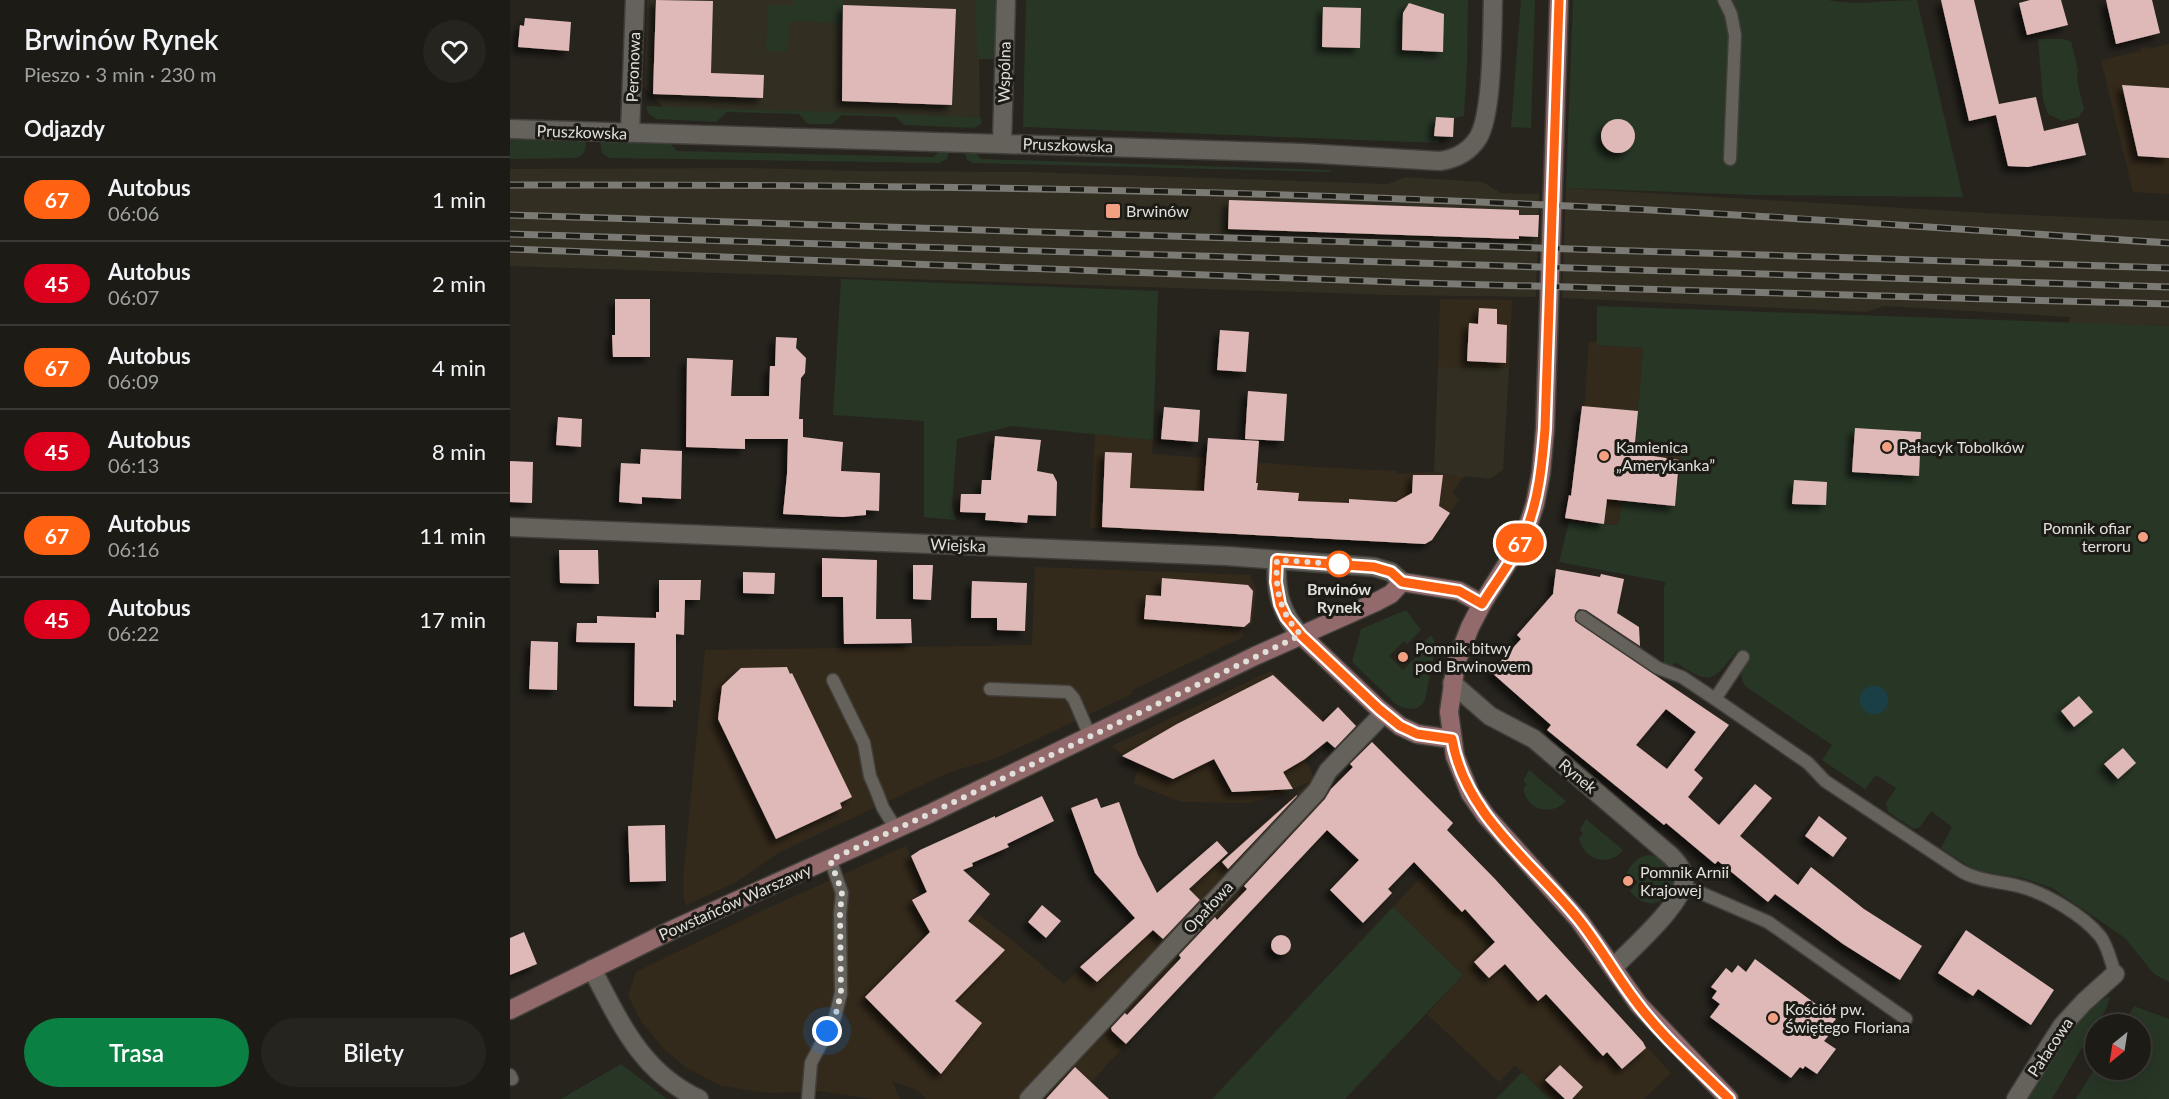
<!DOCTYPE html>
<html lang="pl">
<meta charset="utf-8">
<style>
body{margin:0;font-family:Lato,sans-serif;background:#25241f;color:#f1f3f6;height:100vh;display:flex;flex-direction:column;font-size:22px;white-space:nowrap}
*{box-sizing:border-box;margin:0}
p{font-size:20px;color:#a0a1a1}
.icon{flex:none;width:33px;height:33px;fill:none;stroke:currentColor;stroke-width:2;stroke-linecap:round;stroke-linejoin:round}
.map{position:relative;flex:1;overflow:hidden}
.drawer{display:flex;flex-direction:column;background:#1d1b16;width:510px}
.drawer>*{flex:none}
.badge{padding:0 12px;border-radius:20px;font-size:21px;line-height:39px}
.needle{width:39px;rotate:210deg}
.controls{position:absolute;left:1575px;top:1014px;display:grid;gap:12px}
.controls a{display:grid;place-items:center;width:66px;height:66px;border-radius:50%;background:#1d1b16;box-shadow:0 6px 24px #0002,0 0 0 2px #3b3935;font-size:30px}
.you{position:absolute;width:30px;height:30px;margin:-15px;border:4px solid #fff;border-radius:50%;background:#1a73e8;box-shadow:0 0 0 9px #1a73e833}
.map>.badge{position:absolute;translate:-50% -50%;box-shadow:0 0 0 3px #fff}
h2{padding:0 24px;font-size:22px;line-height:54px}
.round{display:grid;place-items:center;flex:none;width:63px;height:63px;border-radius:32px;background:#25241f}
.headline{display:flex;align-items:center;justify-content:space-between;height:102px;padding:0 24px}
h1{font-size:28px;font-weight:600;line-height:45px}
.action{display:flex;gap:12px;margin-top:auto;padding:12px 24px}
.action a{flex:1;height:69px;border-radius:36px;background:#0b8043;color:#fff;font-size:24px;font-weight:600;line-height:69px;text-align:center}
.action a+a{background:#25241f;color:#f1f3f6}
ul{padding:0;list-style:none}
li{display:flex;align-items:center;gap:18px;height:84px;padding:0 24px;border-top:2px solid #3b3935}
li div{flex:1}
li b{display:block;font-size:22px}
li em{font-style:normal}
li .badge{min-width:66px;font-weight:700;text-align:center}
main{display:flex;flex:1;min-height:0}
.map>svg:first-child{display:block}
.commercial{fill:#342a1b}
.built{fill:#322e22}
.green{fill:#283626}
.water{fill:#1a3f47}
.building{fill:#dfb9b7;fill-rule:evenodd;filter:url(#shadow)}
.lines{fill:none;stroke-linecap:round;stroke-linejoin:round}
.lane-casing{stroke:#423f3b;stroke-width:15}
.street-casing{stroke:#423f3b;stroke-width:21}
.secondary-casing{stroke:#423f3b;stroke-width:21}
.lane{stroke:#64625b;stroke-width:12}
.street{stroke:#64625b;stroke-width:18}
.secondary{stroke:#926a6b;stroke-width:18}
.rail-casing{stroke:#7c7a75;stroke-width:7}
.rail{stroke:#1d1b15;stroke-width:4.5;stroke-dasharray:14;stroke-linecap:butt}
.line-casing{stroke:#fff;stroke-width:14}
.line{stroke:#ff6213;stroke-width:9}
.walk{stroke:#e0dfdb;stroke-width:6;stroke-dasharray:0 10.8}
.poi-dot{fill:#f39f82;stroke:#1d1b15;stroke-width:2}
.stop-dot{fill:#fff;stroke:#ff6213;stroke-width:3}
.labels{text-anchor:middle;stroke-width:6;stroke-linejoin:round;paint-order:stroke}
.street-label{font-size:16px;fill:#e0dfdb;stroke:#1d1b15}
.poi-label{font-size:16px;fill:#e0dfdb;stroke:#1d1b15;text-anchor:start}
.stop-label{font-size:16px;font-weight:bold;fill:#e0dfdb;stroke:#1d1b15}
</style>
<main>
<section class="drawer">
<div class="headline"><div><h1>Brwinów Rynek</h1><p>Pieszo · 3 min · 230 m</p></div><a class="round"><svg class="icon" aria-label="heart" viewBox="0 0 24 24"><path d="M12 20l-8-8c-3-5 5-10 8-4 3-6 11-1 8 4z"/></svg></a></div>
<h2>Odjazdy</h2>
<ul>
<li><span class="badge" style="background:#ff6213;color:#fff">67</span><div><b>Autobus</b><p>06:06</p></div><em>1 min</em></li>
<li><span class="badge" style="background:#db011c;color:#fff">45</span><div><b>Autobus</b><p>06:07</p></div><em>2 min</em></li>
<li><span class="badge" style="background:#ff6213;color:#fff">67</span><div><b>Autobus</b><p>06:09</p></div><em>4 min</em></li>
<li><span class="badge" style="background:#db011c;color:#fff">45</span><div><b>Autobus</b><p>06:13</p></div><em>8 min</em></li>
<li><span class="badge" style="background:#ff6213;color:#fff">67</span><div><b>Autobus</b><p>06:16</p></div><em>11 min</em></li>
<li><span class="badge" style="background:#db011c;color:#fff">45</span><div><b>Autobus</b><p>06:22</p></div><em>17 min</em></li>
</ul>
<div class="action"><a>Trasa</a><a>Bilety</a></div>
</section>
<div class="map">
<svg width="1659" height="1099" viewBox="0 0 1659 1099">
<defs>
<filter id="shadow"><feDropShadow dx="-5.5" dy="5.5" stdDeviation="3" flood-color="#0009"/></filter>
</defs>
<rect width="100%" height="100%" fill="#27241e"/>
<g class="commercial">
<path d="M1659 44V194L1623 192 1591 60 1631 51V48L1637 47 1638 49Z"/>
<path d="M930 299 1002 300 999 368 928 367Z"/>
<path d="M1087 341V345L1133 348 1125 449 1171 455 1166 501 1112 495 1110 517 1107 525 1059 522 1061 489H1065L1075 400 1079 342Z"/>
<path d="M585 434 643 440 642 454 805 467 887 471V474L924 472 953 478 942 493 949 499 922 540 915 544 580 528Z"/>
<path d="M525 567 740 575 746 588 742 624 734 630 733 637 621 691 622 694 489 757 438 773 270 852 226 882 177 905 174 900 173 880 195 650 522 645Z"/>
<path d="M761 671 829 734 794 761 799 766 804 779 821 789 843 767 841 764 863 743 943 823 900 867 838 808 565 1099H416L407 1090 382 1081 390 1099H362L309 1091 259 1093 211 1086 177 1068 155 1050 131 1021 118 995 126 972 245 914 396 846 409 876V892L416 904 460 908 508 945 554 984 631 911 659 914 682 887 801 781 773 793 740 803 671 802 623 783 629 767 602 746Z"/>
<path d="M946 840 1161 1073 1134 1099H1040L1005 1065 989 1082 917 1014 953 975 883 907Z"/>
</g>
<g class="built">
<path d="M137 0H468L470 117 153 107 134 87Z"/>
<path d="M239 168 350 171 519 172 878 184 895 177 973 182 991 193 1029 194 1026 297 879 295 0 266V169Z"/>
<path d="M1056 188 1494 214 1659 221V326L1559 323 1560 317 1374 306 1357 312 1052 298Z"/>
<path d="M928 367 999 368 993 470 979 479 955 476 953 478 924 472Z"/>
</g>
<g class="green">
<path d="M283 0H334L332 23 280 21 277 52 256 51 258 5H283Z"/>
<path d="M466 0H485L487 3 485 59H467Z"/>
<path d="M516 0H958L957 65 954 116 944 118 926 117 924 135 931 136 928 143 513 127Z"/>
<path d="M1011 0H1025L1021 128 1001 127Z"/>
<path d="M1063 0H1318C1348 6 1377 0 1407 0L1453 197 1246 195 1056 188Z"/>
<path d="M1528 39H1551L1561 41 1568 70 1567 81 1574 109 1569 117 1553 121 1538 114 1533 100Z"/>
<path d="M136 106 470 117 472 123 464 128 394 125 386 117 332 115 322 124H298L289 114 217 112 206 122 146 119 138 113Z"/>
<path d="M0 139 76 142C76 151 73 156 65 158L0 159Z"/>
<path d="M90 142H159L167 151 423 157 432 149H440L437 159 429 163 99 158 92 153Z"/>
<path d="M454 149H462L471 159 821 170 819 172 463 163 457 160Z"/>
<path d="M331 279 648 291 643 440 502 426 447 439 442 506 446 520 414 517V421L323 415Z"/>
<path d="M1087 306 1659 326V982L1644 974 1615 938 1542 888 1513 878 1465 870 1431 848 1442 827 1421 811 1410 827 1404 829 1378 812 1376 803 1386 788 1366 775 1355 789 1312 760 1322 745 1235 686C1228 675 1233 669 1239 659L1227 651C1203 680 1202 687 1167 663L1159 666 1154 663V587L1156 582 1049 562 1059 522 1107 525 1110 517 1111 495 1166 500 1171 455 1125 450 1133 348 1087 345Z"/>
<path d="M896 610 911 630 897 644 894 641 879 656 893 670 906 657 905 651 921 635 926 645 915 700C909 711 897 711 886 704L842 662 851 629Z"/>
<path d="M1019 770 1056 801C1040 817 1018 810 1013 789L1017 784 1013 781Z"/>
<path d="M1076 819 1113 850C1099 868 1073 860 1069 838L1073 833 1070 830Z"/>
<path d="M1138 855C1191 861 1152 931 1120 891L1128 882 1117 873C1121 863 1128 857 1138 855Z"/>
<path d="M883 907 953 975 835 1099H702Z"/>
<path d="M1600 997 1596 1009 1586 1024 1542 1099H1518C1533 1074 1571 1004 1600 997Z"/>
<path d="M1624 1006 1659 1019V1099H1566L1585 1068 1630 1070V1024H1613Z"/>
<path d="M111 1064 157 1099H51Z"/>
<path d="M1012 1072 1040 1099H986Z"/>
</g>
<circle class="water" cx="1364" cy="700" r="14"/>
<g class="building">
<path d="M146 0 203 1 201 73 254 75 253 98 143 94Z"/>
<path d="M1431 0H1464L1489 104 1526 97 1534 131 1568 123 1576 155 1518 167 1498 166 1486 115 1459 121Z"/>
<path d="M1520 0H1551L1558 25 1517 35 1509 3Z"/>
<path d="M1596 0H1642L1650 33 1606 44Z"/>
<path d="M899 3 934 14 933 52 892 50 893 13Z"/>
<path d="M333 5 446 9 442 105 332 101Z"/>
<path d="M813 7 851 8 850 48 812 47Z"/>
<path d="M15 18 61 22 59 51 8 47 10 25 14 26Z"/>
<path d="M1612 85 1659 88V158L1628 156Z"/>
<path d="M926 117 944 118 943 137 924 136Z"/>
<circle cx="1108" cy="136" r="17"/>
<path d="M719 200 1009 210V215H1029L1028 237 1009 236V239L718 229Z"/>
<path d="M105 299H140V357H103L102 335H105Z"/>
<path d="M969 308 987 309V324L997 325 996 363 957 361 959 323 968 324Z"/>
<path d="M710 330 739 332 736 372 707 370Z"/>
<path d="M266 337 287 338 286 348 296 358 295 373 291 378 289 419H293V437L333 442 331 471 370 473 369 511 356 510V515L333 517 273 514 277 474 278 439H235V449L176 447 177 358 223 360 221 396H259L260 366H265Z"/>
<path d="M738 391 777 394 774 441 735 439Z"/>
<path d="M1072 406 1128 411 1124 453 1169 460 1165 506 1097 499 1094 524 1055 518 1059 495 1061 496Z"/>
<path d="M654 407 690 410 688 442 651 439Z"/>
<path d="M48 417 72 419 71 447 46 445Z"/>
<path d="M1345 428 1411 432 1409 476 1342 472Z"/>
<path d="M485 436 531 440 527 471 543 474 547 482 546 516 518 515 517 523 475 520 476 513 450 512 451 494H471L472 480H481Z"/>
<path d="M698 438 749 441 746 483H748L747 490 789 493 788 501 839 503V499L886 502 902 493 903 475H933L929 506 940 513 922 540 915 544 592 527 595 452 622 453 620 488 694 491Z"/>
<path d="M131 449 172 451 171 499 132 497V504L109 502 111 463 130 464Z"/>
<path d="M0 461 23 462 22 503 0 502Z"/>
<path d="M1284 480 1317 482 1316 505 1282 504Z"/>
<path d="M49 550H88L89 584 50 583Z"/>
<path d="M312 558 367 560 366 619H401L402 643 334 644 333 597H312Z"/>
<path d="M403 565H423L421 600 403 599Z"/>
<path d="M1046 569 1090 577 1091 574 1114 579 1107 613 1129 627 1130 646 1076 610 1069 609 1066 612 1065 621 1219 725 1184 770 1193 778 1178 797 1209 825 1245 784 1262 798 1230 836 1288 885 1301 867 1354 909 1412 946 1390 980 1333 944 1265 894 1258 902 1208 861 1205 864 1156 823 1154 825 1037 730 1041 725 981 672 1011 639 1007 635 1043 594ZM1156 709 1186 732 1157 769 1126 745Z"/>
<path d="M233 572 265 573 264 594 233 593Z"/>
<path d="M652 578 738 585 743 591 740 622 734 627 634 619 636 595 651 596Z"/>
<path d="M149 580H191L190 600H175L174 635 166 634V701L163 700V707L124 706 125 643 66 642 67 623H87V616L146 618V612H149Z"/>
<path d="M462 581 517 583 515 631 487 630V618H461Z"/>
<path d="M21 641 48 642 47 690 19 689Z"/>
<path d="M277 667 280 674 282 673 342 797 330 803 332 808 266 839 208 719 212 686 231 668Z"/>
<path d="M763 675 813 722 828 707 846 726 825 748 817 741 795 759 773 772 783 789 722 792 704 759 663 779 612 756 667 724Z"/>
<path d="M1569 696 1583 712 1564 727 1551 711Z"/>
<path d="M862 742 943 823 937 830 985 879 1133 1042 1136 1048 1112 1069 1097 1052 1093 1056 1036 994 1028 1001 995 964 979 978 964 962 985 942 955 909 952 912 904 862 878 889 882 893 853 923 820 890 849 860 817 830 616 1044 602 1031 601 1028 615 1013 617 1015 671 958 669 955 705 917 707 920 737 889 734 886 815 799 821 789 843 767 840 764Z"/>
<path d="M1613 748 1626 763 1608 779 1594 764Z"/>
<path d="M787 795V796L718 869 712 862Z"/>
<path d="M532 796 544 821 497 844 499 847 462 863 463 866 453 870 480 894 458 921 495 950 445 1001 472 1023 431 1074 355 997 420 932 402 900 417 892 401 856 410 850 485 816V818Z"/>
<path d="M587 798 591 808 609 802 628 855 647 893 707 841 718 853 679 889 690 900 653 939 643 930 587 982 570 967 625 918 585 873 561 808Z"/>
<path d="M1309 816 1337 838 1323 857 1295 836Z"/>
<path d="M155 825 156 881 120 882 118 826Z"/>
<path d="M532 905 551 921 536 938 518 922Z"/>
<path d="M1456 930 1544 990 1521 1025 1468 989 1463 996 1428 973Z"/>
<path d="M14 932 27 964 0 975V938Z"/>
<circle cx="771" cy="945" r="10"/>
<path d="M1245 959 1326 1019 1316 1031 1320 1034 1314 1041 1326 1049 1307 1074 1295 1066 1293 1069 1290 1067 1281 1078 1200 1017 1210 1004 1202 998 1207 991 1201 987 1216 968 1222 973 1228 965 1236 972Z"/>
<path d="M1050 1065 1073 1087 1062 1099H1055L1035 1080Z"/>
<path d="M565 1067 599 1099H536Z"/>
</g>
<g class="lines">
<g class="lane-casing">
<g id="lane">
<path d="M1214 0 1221 14 1225 35 1220 159"/>
<path d="M1072 617 1148 668 1172 677 1205 699 1298 763 1315 781 1451 871C1468 881 1488 881 1508 886 1534 892 1573 915 1590 936 1598 946 1601 962 1605 974"/>
<path d="M323 680 354 743 360 776 366 790 373 808 386 829"/>
<path d="M480 689 558 692 564 699 580 736"/>
<path d="M1205 699 1233 657"/>
<path d="M1173 887 1191 893 1258 922 1396 1019"/>
<path d="M0 1075 2 1079"/>
<path d="M298 1099 301 1063 325 1017 331 993 330 914 332 893 320 859"/>
</g>
</g>
<g class="street-casing">
<g id="street">
<path d="M0 129 792 153 930 161C945 159 959 152 968 138 983 114 982 31 983 0"/>
<path d="M120 133 125 0"/>
<path d="M492 143 496 0"/>
<path d="M0 527 717 556 864 567 881 572 892 582"/>
<path d="M767 560C765 590 770 613 791 635"/>
<path d="M942 683 980 716 1024 739 1161 856C1168 863 1174 871 1174 881 1172 905 1120 950 1103 968"/>
<path d="M82 969C110 1022 131 1072 189 1099"/>
<path d="M519 1099 807 791 818 771 874 713"/>
<path d="M1506 1099 1552 1026 1574 1002 1605 974"/>
</g>
</g>
<g class="secondary-casing">
<g id="secondary">
<path d="M1049 0 1035 429 1031 473 1025 504 1015 535 972 604 960 627 946 663 939 712 945 756 960 793 976 816 1069 920 1129 1005 1219 1099"/>
<path d="M791 635 869 709 890 726 907 734 942 739"/>
<path d="M0 1010 164 929 419 814 745 656 866 602 881 594 892 582 949 591 972 604"/>
</g>
</g>
<use href="#lane" class="lane"/>
<use href="#street" class="street"/>
<use href="#secondary" class="secondary"/>
<g class="rail-casing">
<g id="rail">
<path d="M0 185C353 184 707 189 1059 206 1259 215 1459 230 1659 243"/>
<path d="M0 215 1659 268"/>
<path d="M0 234 1659 287"/>
<path d="M0 249 912 283 1659 304"/>
</g>
</g>
<use href="#rail" class="rail"/>
</g>
<g class="lines">
<g class="line-casing">
<path id="line" d="M1049 0 1035 429C1032 464 1029 500 1015 533 1005 558 986 581 972 604L949 591 892 582 881 572 864 567 767 560 766 582 770 604 776 617 791 635 869 709 890 726 907 734 942 739C955 816 1023 862 1069 920 1089 945 1105 974 1124 999 1151 1036 1187 1067 1219 1099"/>
</g>
<use href="#line" class="line"/>
<path class="walk" d="M317 1031 325 1017 331 993 330 914 332 892 320 860 419 814 791 635C770 613 765 590 767 560L829 564"/>
</g>
<g class="poi-dot">
<rect x="595" y="203" width="16" height="16" rx="3"/>
<circle cx="1377" cy="447" r="6"/>
<circle cx="1094" cy="456" r="6"/>
<circle cx="1633" cy="537" r="6"/>
<circle cx="893" cy="657" r="6"/>
<circle cx="1118" cy="881" r="6"/>
<circle cx="1263" cy="1018" r="6"/>
</g>
<circle class="stop-dot" cx="829" cy="564" r="12"/>
<g class="labels">
<g class="street-label">
<text transform="translate(123 67) rotate(-88)" y="6">Peronowa</text>
<text transform="translate(494 72) rotate(-89)" y="6">Wspólna</text>
<text transform="translate(72 132) rotate(2)" y="6">Pruszkowska</text>
<text transform="translate(558 145) rotate(2)" y="6">Pruszkowska</text>
<text transform="translate(448 545) rotate(2)" y="6">Wiejska</text>
<text transform="translate(1068 776) rotate(40)" y="6">Rynek</text>
<text transform="translate(225 902) rotate(-24)" y="6">Powstańców Warszawy</text>
<text transform="translate(698 907) rotate(-47)" y="6">Opałowa</text>
<text transform="translate(1540 1047) rotate(-56)" y="6">Pałacowa</text>
</g>
<g class="poi-label">
<text x="616" y="217">Brwinów</text>
<text x="1106" y="453">Kamienica<tspan x="1106" dy="18">„Amerykanka”</tspan></text>
<text x="1389" y="453">Pałacyk Tobolków</text>
<text x="1621" y="534" text-anchor="end">Pomnik ofiar<tspan x="1621" dy="18">terroru</tspan></text>
<text x="905" y="654">Pomnik bitwy<tspan x="905" dy="18">pod Brwinowem</tspan></text>
<text x="1130" y="878">Pomnik Arnii<tspan x="1130" dy="18">Krajowej</tspan></text>
<text x="1275" y="1015">Kościół pw.<tspan x="1275" dy="18">Świętego Floriana</tspan></text>
</g>
<g class="stop-label">
<text x="829" y="595">Brwinów<tspan x="829" dy="18">Rynek</tspan></text>
</g>
</g>
</svg>
<div class="controls">
<a><svg class="needle" viewBox="-14 -14 28 28"><path d="M0-13l5 13h-10z" fill="#e53935"/><path d="M0 13l5-13h-10z" fill="#a0a1a1"/></svg></a>
</div>
<div class="you" style="left:317px;top:1031px"></div>
<b class="badge" style="left:1010px;top:543px;background:#ff6213;color:#fff">67</b>
</div>
</main>
